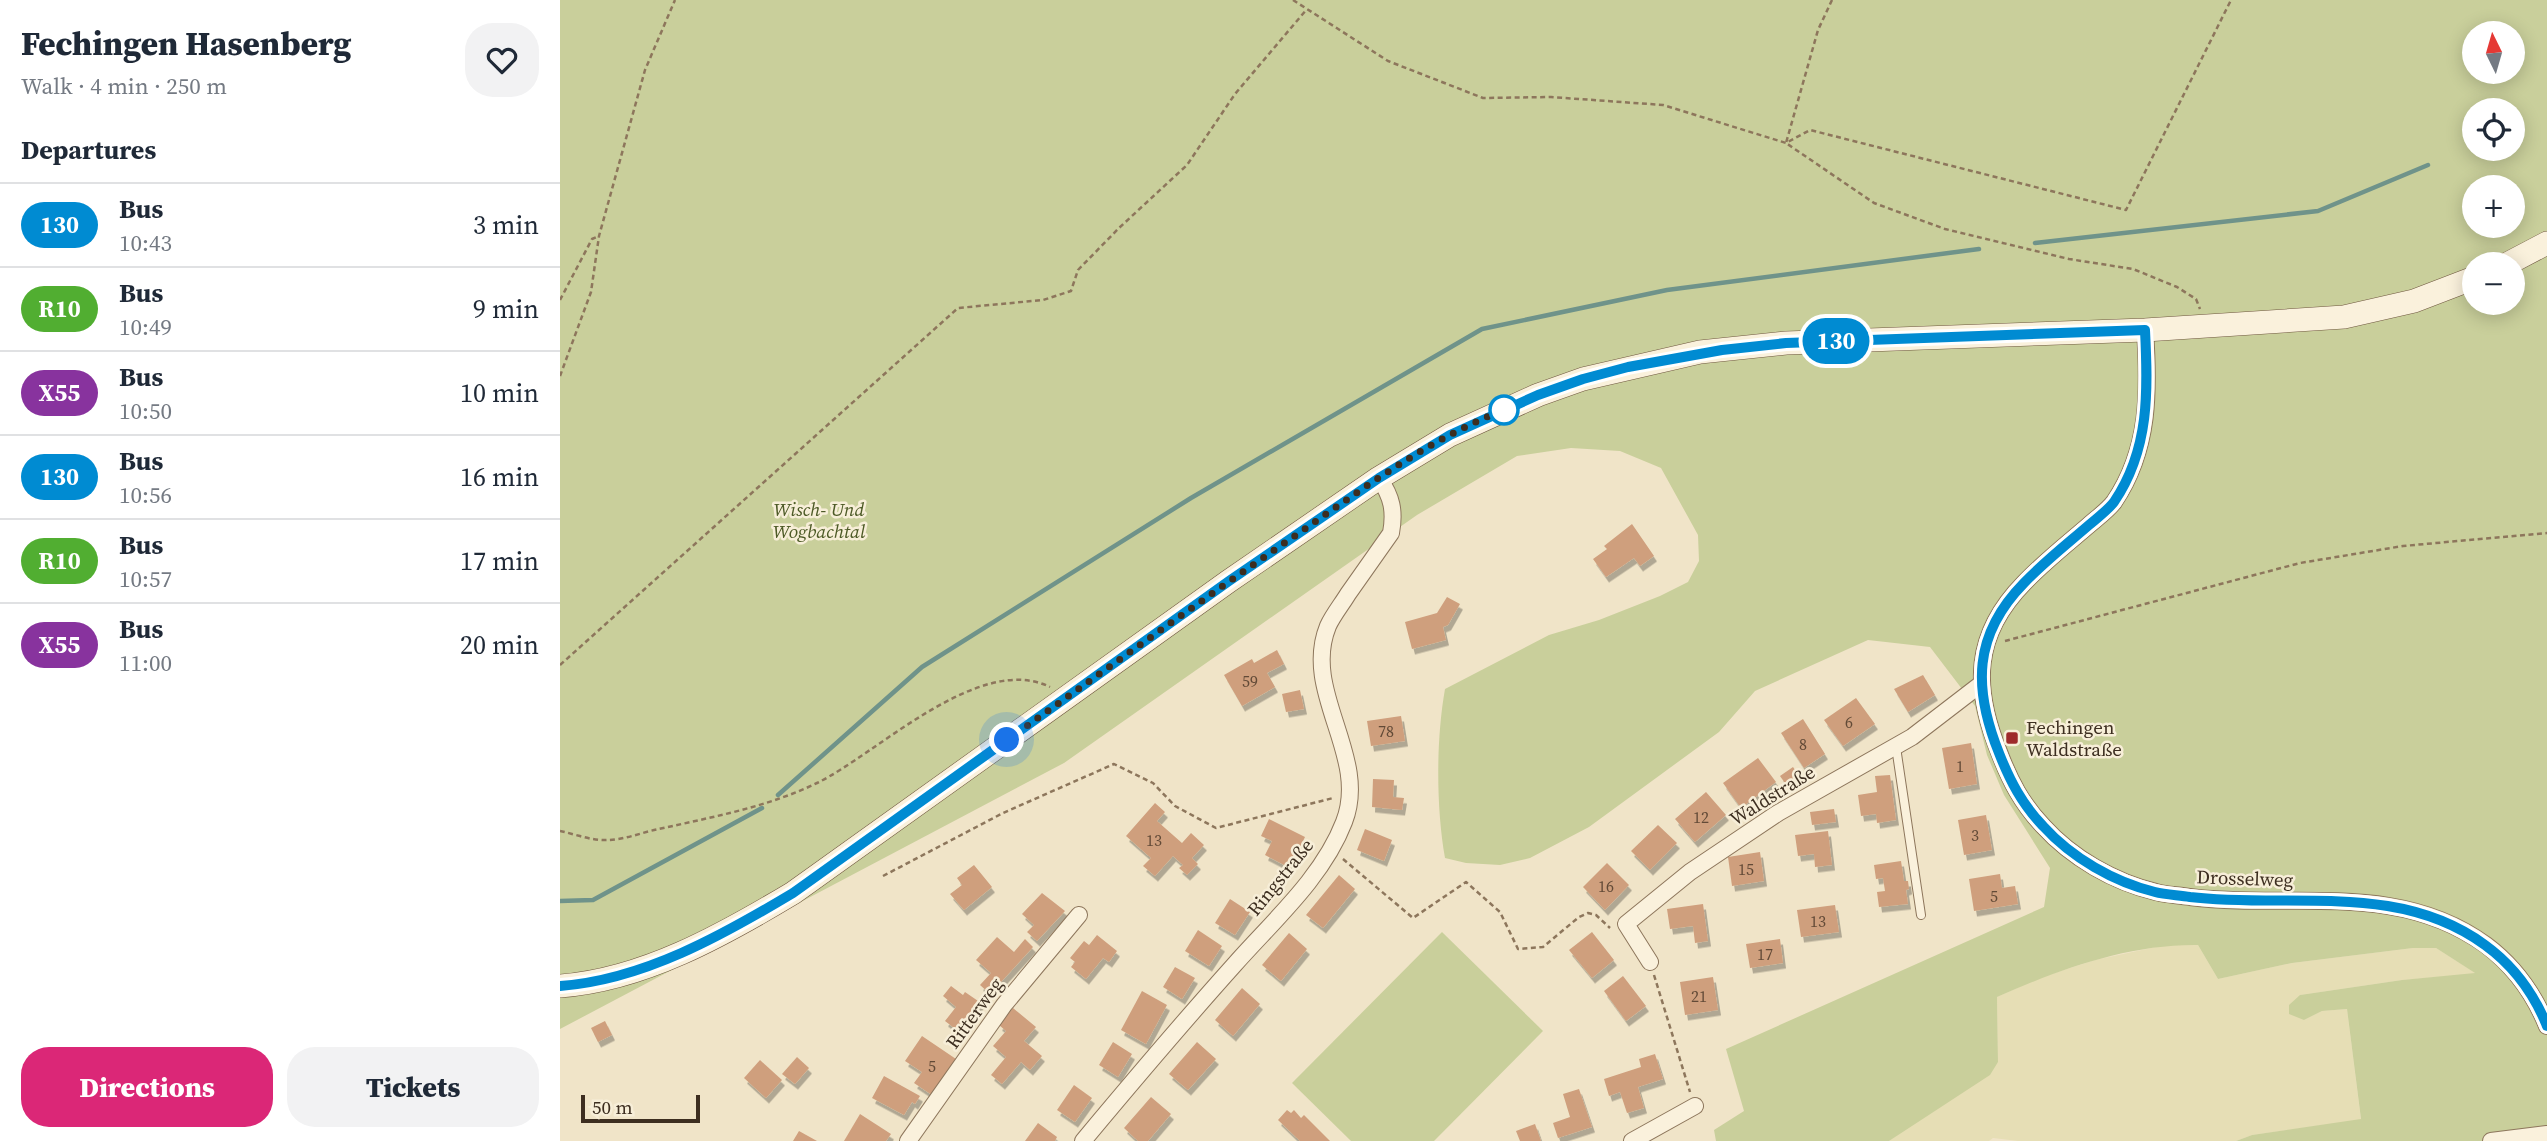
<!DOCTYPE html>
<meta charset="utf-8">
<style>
body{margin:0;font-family:"Source Serif 4",serif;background:#f2f2f3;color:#1f2937;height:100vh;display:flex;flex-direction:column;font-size:26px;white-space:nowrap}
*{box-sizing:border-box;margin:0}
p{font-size:23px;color:#747a83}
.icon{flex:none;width:38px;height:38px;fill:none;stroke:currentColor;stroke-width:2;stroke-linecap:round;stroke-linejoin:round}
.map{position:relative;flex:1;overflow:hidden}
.sheet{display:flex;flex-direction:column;background:#fff;width:560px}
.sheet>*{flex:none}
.badge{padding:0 14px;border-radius:23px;font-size:24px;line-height:46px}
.needle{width:46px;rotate:355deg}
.buttons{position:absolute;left:1902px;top:21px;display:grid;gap:14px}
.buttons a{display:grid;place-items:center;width:63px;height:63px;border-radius:50%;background:#fff;box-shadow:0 4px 18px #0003;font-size:35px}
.scale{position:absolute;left:21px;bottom:18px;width:119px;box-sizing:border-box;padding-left:7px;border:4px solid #3d2e20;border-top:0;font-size:19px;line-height:24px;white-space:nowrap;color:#3d2e20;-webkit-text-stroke:5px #f7eed8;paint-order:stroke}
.you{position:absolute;width:35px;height:35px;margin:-18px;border:5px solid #fff;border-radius:50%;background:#1a73e8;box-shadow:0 0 0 10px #1a73e833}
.map>.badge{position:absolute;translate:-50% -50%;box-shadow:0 0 0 4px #fff}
h2{padding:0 21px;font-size:26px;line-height:63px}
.round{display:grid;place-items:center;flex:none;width:74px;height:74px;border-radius:28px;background:#f2f2f3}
.overview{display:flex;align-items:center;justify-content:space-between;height:119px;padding:0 21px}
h1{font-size:33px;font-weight:800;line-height:52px}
.primary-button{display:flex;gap:14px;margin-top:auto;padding:14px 21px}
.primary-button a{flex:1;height:80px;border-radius:28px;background:#db2777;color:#fff;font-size:28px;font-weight:800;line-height:80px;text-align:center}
.primary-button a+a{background:#f2f2f3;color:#1f2937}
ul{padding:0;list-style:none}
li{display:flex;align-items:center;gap:21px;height:84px;padding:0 21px;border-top:2px solid #e0e1e3}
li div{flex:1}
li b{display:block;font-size:26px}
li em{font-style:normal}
li .badge{min-width:77px;font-weight:700;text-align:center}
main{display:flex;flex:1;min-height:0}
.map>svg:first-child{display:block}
.farmland{fill:#e6deb5}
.green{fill:#c9cf9b;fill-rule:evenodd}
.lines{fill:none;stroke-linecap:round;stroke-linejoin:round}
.stream{stroke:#6f938a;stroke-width:4.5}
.building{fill:#cf9f7d;filter:url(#shadow)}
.lane-casing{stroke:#8d765c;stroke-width:10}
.street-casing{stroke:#8d765c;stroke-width:18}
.secondary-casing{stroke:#6f573f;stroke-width:24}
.path{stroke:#8d765c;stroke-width:2.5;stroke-dasharray:5 3.5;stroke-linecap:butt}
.lane{stroke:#faf1dc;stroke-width:8}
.street{stroke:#faf1dc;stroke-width:16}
.secondary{stroke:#faf1dc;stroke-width:23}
.line-casing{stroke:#fff;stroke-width:16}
.line{stroke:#008bd2;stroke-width:10}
.walk{stroke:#3d2e20;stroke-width:7;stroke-dasharray:0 12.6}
.stop-dot{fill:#fff;stroke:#008bd2;stroke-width:3.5}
.poi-dot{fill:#9e2a2b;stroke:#f7eed8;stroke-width:2.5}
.labels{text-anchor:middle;stroke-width:5;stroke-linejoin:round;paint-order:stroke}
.number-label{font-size:16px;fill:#624a37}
.park-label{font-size:19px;font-style:italic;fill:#4d5a26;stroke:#f7eed8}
.poi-label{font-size:19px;fill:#3d2e20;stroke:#f7eed8;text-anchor:start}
.street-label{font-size:19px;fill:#3d2e20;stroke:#f7eed8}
</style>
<main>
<section class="sheet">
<div class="overview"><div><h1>Fechingen Hasenberg</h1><p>Walk · 4 min · 250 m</p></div><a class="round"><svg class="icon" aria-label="heart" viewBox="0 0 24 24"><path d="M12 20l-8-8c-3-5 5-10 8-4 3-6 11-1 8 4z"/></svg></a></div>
<h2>Departures</h2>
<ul>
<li><span class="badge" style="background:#008bd2;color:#fff">130</span><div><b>Bus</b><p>10:43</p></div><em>3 min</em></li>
<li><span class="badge" style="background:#51ae31;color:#fff">R10</span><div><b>Bus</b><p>10:49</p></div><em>9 min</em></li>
<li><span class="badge" style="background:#88339e;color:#fff">X55</span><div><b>Bus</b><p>10:50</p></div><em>10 min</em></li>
<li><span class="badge" style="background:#008bd2;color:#fff">130</span><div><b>Bus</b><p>10:56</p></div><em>16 min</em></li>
<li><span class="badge" style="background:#51ae31;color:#fff">R10</span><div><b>Bus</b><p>10:57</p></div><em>17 min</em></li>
<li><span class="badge" style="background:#88339e;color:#fff">X55</span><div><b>Bus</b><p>11:00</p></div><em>20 min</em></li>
</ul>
<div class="primary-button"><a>Directions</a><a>Tickets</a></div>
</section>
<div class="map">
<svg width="1987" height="1141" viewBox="0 0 1987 1141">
<defs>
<filter id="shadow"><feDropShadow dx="3" dy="5.5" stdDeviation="0" flood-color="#0004"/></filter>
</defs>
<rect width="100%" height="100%" fill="#f0e4c8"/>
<path class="farmland" d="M1610 944 1638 945 1658 979 1732 963 1853 948H1876L1917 974 1842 980 1740 995 1744 1020 1762 1011 1787 1009 1801 1120 1692 1135 1676 1141H1458L1433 1138 1429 1141H1329L1438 1062 1437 997 1479 978 1535 960Z"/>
<g class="green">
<path d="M0 0H1987V1141H1676L1692 1135 1801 1119 1787 1009 1762 1011 1744 1020 1729 1014V1005L1740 995 1842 980 1915 973 1876 948H1853L1732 963 1658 979 1638 945C1569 944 1500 969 1437 997L1438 1062 1430 1075 1329 1141H1156L1154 1130 1184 1111 1166 1049 1484 907 1490 868 1444 795 1427 755 1415 706 1370 647 1308 640 1195 691 1159 732 1029 827 970 858 940 865 906 863 885 858C876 807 876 740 885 689L989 635 1039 620 1100 596 1128 582 1139 561 1138 535 1101 468 1060 451 1011 448 957 456 857 515 504 763 0 1029ZM1914 33H1953V72H1914ZM1914 110H1953V149H1914ZM1914 187H1953V226H1914ZM1914 264H1953V303H1914Z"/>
<path d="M882 932 983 1031 874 1141H791L732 1083Z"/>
</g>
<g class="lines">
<g class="stream">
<path d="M1475 243 1758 211 1868 165"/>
<path d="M218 795 362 667 631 498 922 329 1107 290 1419 249"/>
<path d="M0 901 33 900 202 808"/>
</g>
</g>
<g class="building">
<path d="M1072 524 1094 556 1080 566 1074 558 1046 577 1033 559 1047 549 1044 546Z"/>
<path d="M887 597 900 604 888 625 883 627 886 640 852 649 845 622 877 613Z"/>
<path d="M717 650 724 664 707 673 715 687 682 706 664 675 692 659 694 663Z"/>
<path d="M1363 675 1375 695 1348 712 1334 689Z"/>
<path d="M740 690 744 709 726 712 722 694Z"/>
<path d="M1296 698 1315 724 1283 746 1264 720Z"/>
<path d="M841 716 845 741 811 746 807 721Z"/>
<path d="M1243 719 1265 754 1244 768 1221 733Z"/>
<path d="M1411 743 1417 784 1389 789 1382 748Z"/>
<path d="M1198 758 1216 782 1181 808 1163 783Z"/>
<path d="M1233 767 1240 777 1227 786 1220 776Z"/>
<path d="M1330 775 1336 820 1317 823 1316 814 1301 816 1298 795 1317 792 1315 776Z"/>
<path d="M813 779 834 780 833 797 844 798 842 810 812 807Z"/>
<path d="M1146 792 1166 815 1135 842 1115 819Z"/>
<path d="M595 803 605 812 597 821 622 843 631 833 644 845 632 858 638 864 627 875 619 868 623 865 613 856 595 876 583 866 591 858 566 836Z"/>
<path d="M1274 809 1276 822 1252 825 1250 812Z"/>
<path d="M1426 815 1432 850 1404 855 1398 820Z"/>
<path d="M709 819 745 837 730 868 705 855 712 841 701 836Z"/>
<path d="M1098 825 1117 843 1090 870 1071 851Z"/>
<path d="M805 829 832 840 824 861 797 850Z"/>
<path d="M1268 831 1272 865 1255 867 1254 854 1238 856 1235 835Z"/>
<path d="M1200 852 1204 881 1172 886 1168 857Z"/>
<path d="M1341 861 1344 881H1348L1349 889 1346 890 1348 904 1319 907 1317 892 1325 891 1323 878 1316 879 1314 865Z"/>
<path d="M1047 863 1069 885 1045 910 1023 887Z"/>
<path d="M414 865 432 887 404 910 390 894 402 885 397 878Z"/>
<path d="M1440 874 1442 888 1455 886 1458 904 1414 911 1409 879Z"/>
<path d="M779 875 795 889 763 928 746 915Z"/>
<path d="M482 893 505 911 477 941 467 932 474 925 462 914Z"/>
<path d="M670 899 690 912 675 935 655 923Z"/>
<path d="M1143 904 1148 941 1135 943 1133 926 1110 929 1107 909Z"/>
<path d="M1275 905 1279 932 1241 937 1237 910Z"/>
<path d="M638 930 662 946 649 966 625 951Z"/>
<path d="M1032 932 1054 960 1032 978 1009 950Z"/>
<path d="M729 933 747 949 721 981 702 965Z"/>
<path d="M537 935 557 951 549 962 543 958 526 979 511 967 515 962 510 958 524 941 529 945Z"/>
<path d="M437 937 454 952 465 939 473 947 430 994 420 985 431 973 416 960Z"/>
<path d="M1220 939 1223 963 1190 968 1186 944Z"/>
<path d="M615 967 635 978 622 999 603 987Z"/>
<path d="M1063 976 1086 1006 1066 1021 1044 991Z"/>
<path d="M1153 977 1158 1010 1125 1015 1120 982Z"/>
<path d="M391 986 403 995 405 992 421 1003 414 1013 416 1015 402 1034 385 1021 396 1007 383 996Z"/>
<path d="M682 988 700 1004 673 1036 655 1020Z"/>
<path d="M582 991 607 1005 586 1044 561 1030Z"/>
<path d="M453 1008 476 1027 464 1041 482 1056 470 1070 461 1062 442 1084 431 1075 446 1057 433 1046 446 1031 439 1025Z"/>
<path d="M45 1021 52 1035 38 1042 31 1028Z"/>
<path d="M362 1036 396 1059 372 1095 354 1083 362 1072 345 1061Z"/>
<path d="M553 1042 572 1054 558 1077 539 1065Z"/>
<path d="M637 1042 656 1059 628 1090 609 1074Z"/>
<path d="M1095 1054 1103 1079 1078 1087 1084 1108 1067 1113 1060 1092 1049 1096 1044 1079 1081 1067 1079 1059Z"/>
<path d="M237 1057 249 1068 235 1084 222 1074Z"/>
<path d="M200 1060 222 1080 206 1098 184 1078Z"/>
<path d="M324 1076 360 1096 355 1104 352 1102 344 1115 312 1098Z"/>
<path d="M514 1085 532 1098 515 1122 497 1110Z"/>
<path d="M1019 1089 1032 1127 998 1138 993 1123 1010 1117 1003 1094Z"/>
<path d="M591 1097 611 1114 588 1141H578L564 1128Z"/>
<path d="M727 1110 731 1113 734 1110 741 1118 744 1115 770 1141H740L718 1120Z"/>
<path d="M300 1114 331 1134 326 1141H284Z"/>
<path d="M478 1123 497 1137 495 1141H465Z"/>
<path d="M975 1124 981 1141H960L956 1131Z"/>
<path d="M239 1131 257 1141H233Z"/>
</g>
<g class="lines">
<g class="lane-casing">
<path id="lane" d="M1336 747 1361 915"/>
</g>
<g class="street-casing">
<g id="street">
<path d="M1585 330C1589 390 1590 449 1554 502 1548 510 1537 518 1529 525 1507 544 1484 562 1464 583 1413 635 1413 688 1439 752 1450 781 1462 804 1483 826 1512 858 1554 882 1596 892 1606 895 1619 895 1630 897 1731 910 1837 880 1926 945 1954 966 1974 994 1987 1026"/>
<path d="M1090 962 1066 924 1130 872 1218 813 1352 737 1421 684"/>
<path d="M348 1141 444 1005 519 915"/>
<path d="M523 1141C573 1081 623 1022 675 964 713 921 763 877 784 822 810 756 741 692 768 626 773 615 782 604 788 594 802 574 816 554 831 533 835 511 832 497 819 478"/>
<path d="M1072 1141 1135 1106"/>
<path d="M1931 1141 1987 1134"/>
</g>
</g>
<g class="secondary-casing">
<g id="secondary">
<path d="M1947 264 1987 243"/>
<path d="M0 986C83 980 163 935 233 893L669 581 819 478 890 435 978 395 1023 379 1140 352 1226 343 1585 330 1784 317 1854 301 1914 278"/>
</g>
</g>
<g class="path">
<path d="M733 0 828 61 923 98 991 97 1103 105 1226 143 1250 130 1566 210 1671 0"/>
<path d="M1272 0 1258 30 1226 143 1314 203 1385 229 1509 259 1573 269 1617 287 1636 299 1640 309"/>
<path d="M0 300 32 239 39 236"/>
<path d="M0 376 31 292 39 236 85 70 115 0"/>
<path d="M1445 641 1740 563 1843 546 1987 533"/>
<path d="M0 665 398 308 483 300 511 291 518 270 559 228 627 165 675 94 747 9"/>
<path d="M0 831C15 834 32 841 47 840 64 840 83 832 99 829 152 817 208 807 257 783 317 754 419 652 490 687"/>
<path d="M783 859 853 918 906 882 940 912 958 949 983 947 1019 917 1028 913 1036 915 1050 928"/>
<path d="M323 876 443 813 554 764 593 783 615 806 656 828 773 798"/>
<path d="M1094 975 1130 1092"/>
</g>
<use href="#lane" class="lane"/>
<use href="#street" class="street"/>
<use href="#secondary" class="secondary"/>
</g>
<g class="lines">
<g class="line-casing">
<path id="line" d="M0 986C83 980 163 935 233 893L669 581 819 478 890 435 978 395 1023 379 1068 367 1162 350 1226 343 1585 330C1588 390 1590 449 1554 502 1548 510 1537 518 1529 525 1507 544 1484 562 1464 583 1413 635 1413 688 1439 753 1450 781 1462 804 1483 826 1512 858 1554 882 1595 892 1606 895 1619 895 1630 897 1730 909 1838 881 1925 945 1954 966 1974 994 1987 1026"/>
</g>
<use href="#line" class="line"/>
<path class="walk" d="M447 740C544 671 640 601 739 533 804 488 869 439 944 410"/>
</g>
<circle class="stop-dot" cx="944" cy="410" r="14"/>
<rect class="poi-dot" x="1445" y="731" width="14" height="14" rx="3.5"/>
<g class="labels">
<g class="number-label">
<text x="690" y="687">59</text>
<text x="1289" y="728">6</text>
<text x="826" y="737">78</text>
<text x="1243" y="750">8</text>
<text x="1400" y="772">1</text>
<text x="1141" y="823">12</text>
<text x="1415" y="841">3</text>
<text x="594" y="846">13</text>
<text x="1186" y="875">15</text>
<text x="1046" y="892">16</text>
<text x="1434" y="902">5</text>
<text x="1258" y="927">13</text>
<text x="1205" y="960">17</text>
<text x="1139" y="1002">21</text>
<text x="372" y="1072">5</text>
</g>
<g class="park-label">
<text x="259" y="516">Wisch- Und<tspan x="259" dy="22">Wogbachtal</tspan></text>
</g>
<g class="poi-label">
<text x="1466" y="734">Fechingen<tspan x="1466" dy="22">Waldstraße</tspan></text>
</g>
<g class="street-label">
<text transform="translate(1212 795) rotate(-32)" y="7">Waldstraße</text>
<text transform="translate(720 877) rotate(-51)" y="7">Ringstraße</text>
<text transform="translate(1685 878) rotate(2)" y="7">Drosselweg</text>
<text transform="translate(414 1013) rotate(-54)" y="7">Ritterweg</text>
</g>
</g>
</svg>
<div class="buttons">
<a><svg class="needle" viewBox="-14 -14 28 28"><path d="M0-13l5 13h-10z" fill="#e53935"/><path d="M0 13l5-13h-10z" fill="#747a83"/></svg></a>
<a><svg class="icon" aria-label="locate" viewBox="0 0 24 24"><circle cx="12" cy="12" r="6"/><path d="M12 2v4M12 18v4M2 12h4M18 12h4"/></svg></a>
<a>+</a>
<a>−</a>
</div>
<div class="scale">50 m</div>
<div class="you" style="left:447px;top:740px"></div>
<b class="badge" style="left:1276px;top:341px;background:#008bd2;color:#fff">130</b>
</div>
</main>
